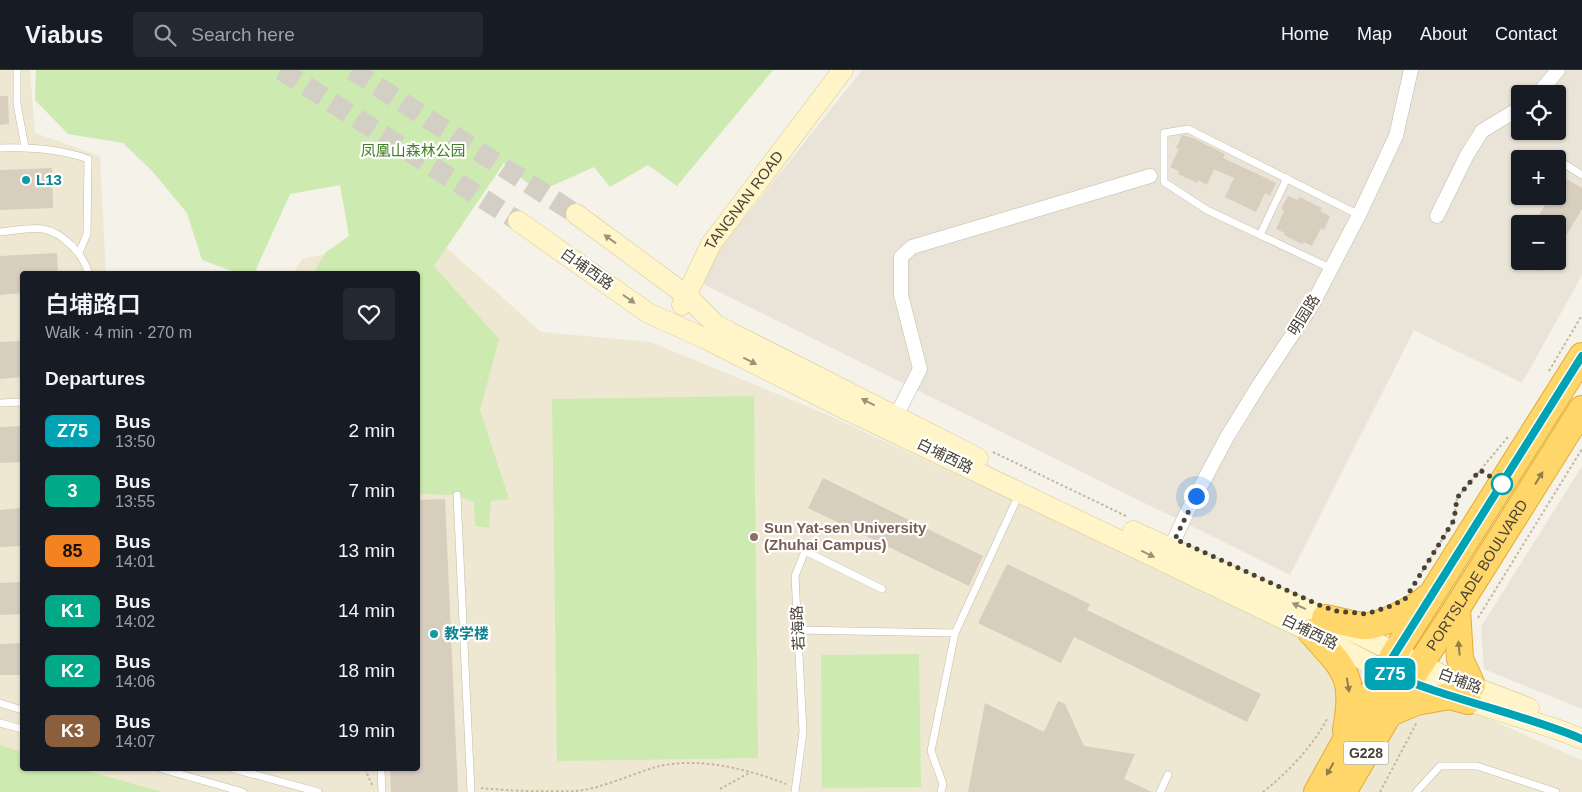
<!DOCTYPE html>
<meta charset="utf-8">
<style>
body{margin:0;font-family:Arial,"Noto Sans SC",sans-serif;background:#242831;color:#f1f3f6;height:100vh;display:flex;flex-direction:column;font-size:19px;white-space:nowrap}
*{box-sizing:border-box;margin:0}
p{font-size:16px;color:#9ea1a6}
.icon{flex:none;width:28px;height:28px;fill:none;stroke:currentColor;stroke-width:2;stroke-linecap:round;stroke-linejoin:round}
.map{position:relative;flex:1;overflow:hidden}
.panel{position:absolute;left:20px;top:201px;width:400px;height:500px;display:flex;flex-direction:column;background:#171b24;border-radius:5px;box-shadow:0 1px 4px #0004}
.panel>*{flex:none}
.badge{padding:0 10px;border-radius:8px;font-size:18px;line-height:32px}
.tools{position:absolute;left:1511px;top:15px;display:grid;gap:10px}
.tools a{display:grid;place-items:center;width:55px;height:55px;border-radius:5px;background:#171b24;box-shadow:0 1px 4px #0004;font-size:25px}
.you{position:absolute;width:25px;height:25px;margin:-12px;border:4px solid #fff;border-radius:50%;background:#1a73e8;box-shadow:0 0 0 8px #1a73e833}
.map>.badge{position:absolute;translate:-50% -50%;box-shadow:0 0 0 2px #fff}
h2{padding:0 25px;font-size:19px;line-height:45px}
.round{display:grid;place-items:center;flex:none;width:52px;height:52px;border-radius:5px;background:#242831}
.overview{display:flex;align-items:center;justify-content:space-between;height:85px;padding:0 25px}
h1{font-size:24px;font-weight:600;line-height:38px}
ul{padding:0;list-style:none}
li{display:flex;align-items:center;gap:15px;height:60px;padding:0 25px}
li div{flex:1}
li b{display:block;font-size:19px}
li em{font-style:normal}
li .badge{min-width:55px;font-weight:700;text-align:center}
header{display:flex;align-items:center;gap:30px;box-sizing:border-box;height:70px;padding:0 25px;background:#171b24;border-bottom:1px solid #363941}
header strong{font-size:24px}
nav{display:flex;gap:28px;margin-inline-start:auto;font-size:18px}
.search{width:350px;height:45px;background:#242831;display:flex;align-items:center;gap:12px;box-sizing:border-box;padding:0 18px;border-radius:5px;color:#9ea1a6;font-size:19px}
.map>svg:first-child{display:block}
.residential{fill:#e9e4d7;fill-rule:evenodd}
.education{fill:#eee8d2}
.green{fill:#cdeab0}
.building{fill:#d7cebe}
.lines{fill:none;stroke-linecap:round;stroke-linejoin:round}
.secondary-tunnel{stroke:#d3cfc5;stroke-width:20;stroke-dasharray:20 10;stroke-linecap:butt}
.lane-casing{stroke:#c1baab;stroke-width:8}
.street-casing{stroke:#c1baab;stroke-width:15}
.secondary-casing{stroke:#d6c997;stroke-width:21}
.highway-casing{stroke:#e3ad35;stroke-width:28}
.path{stroke:#c3b79b;stroke-width:2;stroke-dasharray:2.5 2.5;stroke-linecap:butt}
.lane{stroke:#fff;stroke-width:7}
.street{stroke:#fff;stroke-width:14}
.secondary{stroke:#fff5c9;stroke-width:20}
.highway{stroke:#ffd66a;stroke-width:26}
.oneway{fill:#9b9379}
.oneway2{fill:#927e4b}
.line-casing{stroke:#fff;stroke-width:11}
.line{stroke:#00a3b4;stroke-width:8}
.walk{stroke:#494337;stroke-width:5;stroke-dasharray:0 9}
.culture-dot{fill:#0f9aa8;stroke:#fff;stroke-width:2}
.stop-dot{fill:#fff;stroke:#00a3b4;stroke-width:2.5}
.education-dot{fill:#8d6e63;stroke:#fff;stroke-width:2}
.labels{text-anchor:middle;stroke-width:4.5;stroke-linejoin:round;paint-order:stroke}
.shield{fill:#fff;stroke:#807b73;stroke-width:1}
.shield-label{font-size:14px;font-weight:bold;fill:#494337}
.park-label{font-size:15px;fill:#437d27;stroke:#fff}
.culture-label{font-size:15px;font-weight:bold;fill:#0d838f;stroke:#fff;text-anchor:start}
.street-label{font-size:15px;fill:#494337;stroke:#fff}
.education-label{font-size:15px;font-weight:bold;fill:#785e54;stroke:#fff;text-anchor:start}
</style>
<header>
<strong>Viabus</strong>
<div class="search"><svg class="icon" aria-label="search" viewBox="0 0 24 24"><circle cx="10" cy="10" r="6"/><path d="M15 15l6 6"/></svg>Search here</div>
<nav><a>Home</a><a>Map</a><a>About</a><a>Contact</a></nav>
</header>
<div class="map">
<svg width="1582" height="722" viewBox="0 0 1582 722">
<rect width="100%" height="100%" fill="#f5f2e9"/>
<g class="residential">
<path d="M862 0H1582V205L1522 313 1414 260 1290 505 695 210ZM1520 24H1558V61H1520ZM1520 89H1558V126H1520ZM1520 154H1558V191H1520Z"/>
<path d="M1582 396V639L1484 599 1481 557Z"/>
</g>
<path class="education" d="M0 0H30L35 63 100 86 106 204H22V699H418V204H293L302 189 429 162 541 262 651 272 826 344 1353 589 1582 690V722H0Z"/>
<g class="green">
<path d="M36 0H773L677 116 648 95 610 117 594 97 538 122 504 93 434 196 499 269 480 340 509 429 491 431 489 458 475 456 474 432 457 425 418 424V204H313L326 182 349 166 340 115 290 124 254 204H240L202 190 187 143 152 101 123 73 68 64 35 30Z"/>
<path d="M754 326 758 688 557 691 552 329Z"/>
<path d="M919 584 921 717 822 718 821 585Z"/>
<path d="M0 675 22 682V699H81L162 722H0Z"/>
</g>
<g class="building">
<path d="M0 26H8L9 54 0 55Z"/>
<path d="M1182 65 1193 68 1225 84 1223 88 1276 113 1270 126 1265 123 1256 142 1225 127 1234 108 1214 99 1207 115 1198 110 1197 113 1178 104 1179 101 1170 97 1179 79 1176 78Z"/>
<path d="M52 98 53 138 0 140V100Z"/>
<path d="M1563 107 1582 118V139L1558 179V154H1533L1551 126H1558V115Z"/>
<path d="M1288 126 1298 130 1299 127 1322 138 1320 141 1330 146 1324 160 1321 158 1312 176 1304 172 1302 174 1284 165 1285 163 1276 159 1284 141 1281 139Z"/>
<path d="M57 183 58 204H22V223L0 225V186Z"/>
<path d="M1522 191H1550L1544 200 1538 201Z"/>
<path d="M22 271V307L0 309V272Z"/>
<path d="M22 356V392L0 393V357Z"/>
<path d="M823 408 983 486 969 516 808 438Z"/>
<path d="M445 429 458 722H391L390 699H418V430Z"/>
<path d="M22 438V476L0 477V440Z"/>
<path d="M1007 494 1090 534 1087 540 1261 624 1247 652 1074 567 1061 593 978 553Z"/>
<path d="M22 512V544L0 545V513Z"/>
<path d="M22 573V605H0V574Z"/>
<path d="M1058 631 1065 634 1084 676 1135 684 1124 709 1152 722H968L985 633 1044 662Z"/>
</g>
<g class="lines">
<g class="secondary-tunnel">
<path d="M281 0 518 151"/>
<path d="M352 0 576 144"/>
</g>
<g class="lane-casing">
<g id="lane">
<path d="M17 0V34L25 77"/>
<path d="M0 78C29 77 60 79 88 89L87 164 79 183"/>
<path d="M1558 90 1582 105"/>
<path d="M0 162C11 161 33 157 43 159 64 163 83 184 89 204"/>
<path d="M1260 165 1287 108"/>
<path d="M1332 199 1207 140 1164 112V63L1188 59 1359 145"/>
<path d="M0 333 22 332"/>
<path d="M457 425 471 722"/>
<path d="M798 560 955 563 1015 433"/>
<path d="M0 633 22 640"/>
<path d="M0 653 22 659"/>
<path d="M162 699 243 722"/>
<path d="M234 699 318 722"/>
<path d="M381 699 382 722"/>
<path d="M795 722 803 662 795 506 805 481 882 519"/>
<path d="M941 722 943 714 931 681 955 563"/>
<path d="M1160 722 1168 705"/>
<path d="M1416 722 1440 696H1477L1556 722"/>
</g>
</g>
<g class="street-casing">
<g id="street">
<path d="M1538 24 1558 0"/>
<path d="M1437 146 1467 85 1482 61 1520 38"/>
<path d="M896 346 920 299 901 225V187L912 177 1150 106"/>
<path d="M1170 479 1188 440 1227 367 1259 315 1312 235 1359 145 1396 66 1411 0"/>
</g>
</g>
<g class="secondary-casing">
<g id="secondary">
<path d="M576 144 686 225 716 255 978 388"/>
<path d="M518 151 648 243 706 269 843 338 1311 562 1384 601 1409 612 1559 660 1582 669"/>
<path id="s1" d="M682 235 711 174 843 0"/>
<path d="M1133 461 1325 548 1440 604 1529 638"/>
</g>
</g>
<g class="highway-casing">
<g id="highway">
<path d="M1457 538 1460 589 1472 615"/>
<path d="M1325 548C1338 550 1351 555 1364 556 1378 557 1417 538 1427 528"/>
<path d="M1311 562C1345 600 1356 606 1346 660"/>
<path d="M1388 644 1416 632 1450 626 1468 631"/>
<path d="M1317 722 1393 586 1582 286"/>
<path id="s2" d="M1343 722 1397 630 1457 538 1582 339"/>
</g>
</g>
<g class="path">
<path d="M1549 301 1582 245"/>
<path d="M993 382 1128 447"/>
<path d="M1422 502 1454 450 1457 428 1508 367"/>
<path d="M1478 548 1582 379"/>
<path d="M365 699 372 715"/>
<path d="M481 718C510 721 546 722 576 721 600 719 632 704 656 697 697 686 748 699 786 714"/>
<path d="M720 719 751 702"/>
<path d="M1263 722C1286 704 1314 675 1327 649"/>
<path d="M1380 722 1417 652"/>
</g>
<use href="#lane" class="lane"/>
<use href="#street" class="street"/>
<use href="#secondary" class="secondary"/>
<use href="#highway" class="highway"/>
</g>
<defs><path id="oneway-solid" d="M-6-.8H1V-3.2L6.5 0L1 3.2V.8H-6Z" transform="scale(1.25)"/></defs>
<g class="oneway">
<use href="#oneway-solid" transform="translate(610 169) rotate(-144)"/>
<use href="#oneway-solid" transform="translate(629 229) rotate(35)"/>
<use href="#oneway-solid" transform="translate(750 291) rotate(27)"/>
<use href="#oneway-solid" transform="translate(868 332) rotate(-153)"/>
<use href="#oneway-solid" transform="translate(1148 484) rotate(26)"/>
<use href="#oneway-solid" transform="translate(1299 536) rotate(-156)"/>
</g>
<g class="oneway2">
<use href="#oneway-solid" transform="translate(1539 408) rotate(-58)"/>
<use href="#oneway-solid" transform="translate(1459 578) rotate(-95)"/>
<use href="#oneway-solid" transform="translate(1348 615) rotate(81)"/>
<use href="#oneway-solid" transform="translate(1330 699) rotate(119)"/>
</g>
<g class="lines">
<g class="line-casing">
<path id="line" d="M1582 286 1384 601C1448 630 1518 642 1582 669"/>
</g>
<use href="#line" class="line"/>
<path class="walk" d="M1196 426 1175 469 1319 535 1336 541 1366 544 1391 536 1405 529 1454 450 1457 428 1480 400 1502 414"/>
</g>
<g class="culture-dot">
<circle cx="26" cy="110" r="5"/>
<circle cx="434" cy="564" r="5"/>
</g>
<circle class="stop-dot" cx="1502" cy="414" r="10"/>
<circle class="education-dot" cx="754" cy="467" r="5"/>
<g class="labels">
<rect class="shield" x="1343.5" y="671.5" width="45" height="23" rx="4"/>
<g class="shield-label">
<text x="1366" y="688">G228</text>
</g>
<g class="park-label">
<text x="413" y="86">凤凰山森林公园</text>
</g>
<g class="culture-label">
<text x="36" y="115">L13</text>
<text x="444" y="569">教学楼</text>
</g>
<g class="street-label">
<text dy="5" stroke="none"><textPath href="#s1" startOffset="122">TANGNAN ROAD</textPath></text>
<text transform="translate(587 199) rotate(35)" y="5">白埔西路</text>
<text transform="translate(1304 245) rotate(-58)" y="5">明园路</text>
<text transform="translate(945 386) rotate(26)" y="5">白埔西路</text>
<text dy="5" stroke="none"><textPath href="#s2" startOffset="255">PORTSLADE BOULVARD</textPath></text>
<text transform="translate(798 558) rotate(-93)" y="5">若海路</text>
<text transform="translate(1310 562) rotate(26)" y="5">白埔西路</text>
<text transform="translate(1460 611) rotate(21)" y="5">白埔路</text>
</g>
<g class="education-label">
<text x="764" y="463">Sun Yat-sen University<tspan x="764" dy="17">(Zhuhai Campus)</tspan></text>
</g>
</g>
</svg>
<div class="tools">
<a><svg class="icon" aria-label="locate" viewBox="0 0 24 24"><circle cx="12" cy="12" r="6"/><path d="M12 2v4M12 18v4M2 12h4M18 12h4"/></svg></a>
<a>+</a>
<a>−</a>
</div>
<div class="you" style="left:1196px;top:426px"></div>
<b class="badge" style="left:1390px;top:604px;background:#00a3b4;color:#fff">Z75</b>
<section class="panel">
<div class="overview"><div><h1>白埔路口</h1><p>Walk · 4 min · 270 m</p></div><a class="round"><svg class="icon" aria-label="heart" viewBox="0 0 24 24"><path d="M12 20l-8-8c-3-5 5-10 8-4 3-6 11-1 8 4z"/></svg></a></div>
<h2>Departures</h2>
<ul>
<li><span class="badge" style="background:#00a3b4;color:#fff">Z75</span><div><b>Bus</b><p>13:50</p></div><em>2 min</em></li>
<li><span class="badge" style="background:#0a8;color:#fff">3</span><div><b>Bus</b><p>13:55</p></div><em>7 min</em></li>
<li><span class="badge" style="background:#f58220;color:#111">85</span><div><b>Bus</b><p>14:01</p></div><em>13 min</em></li>
<li><span class="badge" style="background:#0a8;color:#fff">K1</span><div><b>Bus</b><p>14:02</p></div><em>14 min</em></li>
<li><span class="badge" style="background:#0a8;color:#fff">K2</span><div><b>Bus</b><p>14:06</p></div><em>18 min</em></li>
<li><span class="badge" style="background:#8b5e3c;color:#fff">K3</span><div><b>Bus</b><p>14:07</p></div><em>19 min</em></li>
</ul>
</section>
</div>
